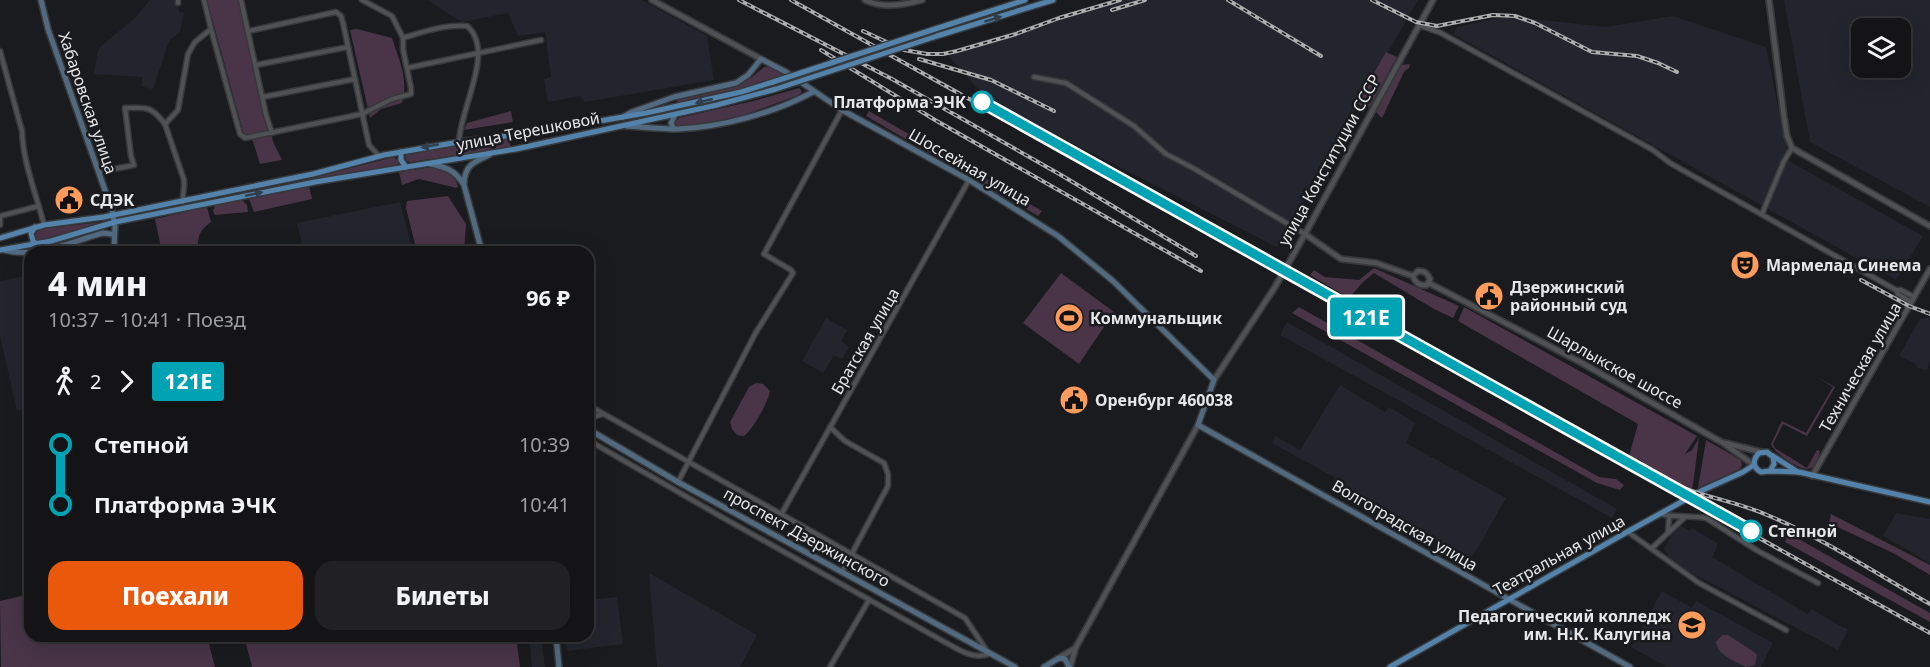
<!DOCTYPE html>
<html lang="ru">
<meta charset="utf-8">
<style>
body{margin:0;font-family:"Noto Sans",sans-serif;background:#212123;color:#f1f3f6;height:100vh;display:flex;flex-direction:column;font-size:22px;white-space:nowrap}
*{box-sizing:border-box;margin:0}
p{font-size:20px;color:#9d9ea1}
.icon{flex:none;width:33px;height:33px;fill:none;stroke:currentColor;stroke-width:2;stroke-linecap:round;stroke-linejoin:round}
.map{position:relative;flex:1;overflow:hidden}
.drawer{position:absolute;left:24px;top:246px;width:570px;height:396px;display:flex;flex-direction:column;background:#141416;border-radius:18px;box-shadow:0 6px 24px #0002,0 0 0 2px #333335}
.drawer>*{flex:none}
.badge{padding:0 12px;border-radius:4px;font-size:21px;line-height:39px}
.controls{position:absolute;left:1851px;top:18px;display:grid;gap:12px}
.controls a{display:grid;place-items:center;width:60px;height:60px;border-radius:12px;background:#141416;box-shadow:0 6px 24px #0002,0 0 0 2px #333335;font-size:30px}
.map>.badge{position:absolute;translate:-50% -50%;box-shadow:0 0 0 3px #fff}
.legs{display:flex;align-items:center;gap:9px;height:66px;padding:0 24px;font-size:20px}
.legs p{margin-inline-start:auto}
.overview{display:flex;align-items:center;justify-content:space-between;height:102px;padding:0 24px}
h1{font-size:33px;font-weight:800;line-height:45px}
.primary-button{display:flex;gap:12px;margin-top:auto;padding:12px 24px}
.primary-button a{flex:1;height:69px;border-radius:18px;background:#ea580c;color:#fff;font-size:24px;font-weight:800;line-height:69px;text-align:center}
.primary-button a+a{background:#212123;color:#f1f3f6}
ul{padding:0 24px;list-style:none}
li{display:flex;align-items:center;gap:21px;height:60px;font-size:22px}
li i{display:grid;place-items:center;width:9px;height:100%;margin:0 8px;background:currentColor}
li i::after{content:'';width:15px;height:15px;margin:-8px;border:4px solid;border-radius:50%;background:#141416}
li p{margin-inline-start:auto}
li:first-child i{background:linear-gradient(#0000 50%,currentColor 0)}
li:last-child i{background:linear-gradient(currentColor 50%,#0000 0)}
.map>svg:first-child{display:block}
.built{fill:#22252d;fill-rule:evenodd}
.green{fill:#493448}
.lines{fill:none;stroke-linecap:round;stroke-linejoin:round}
.minor-casing{stroke:#36383a;stroke-width:7}
.tertiary-casing{stroke:#36383a;stroke-width:8}
.secondary-casing{stroke:#36383a;stroke-width:8}
.primary-casing{stroke:#36383a;stroke-width:8}
.minor{stroke:#505155;stroke-width:4}
.tertiary{stroke:#505155;stroke-width:4.5}
.secondary{stroke:#526a80;stroke-width:5}
.primary{stroke:#5382aa;stroke-width:5}
.rail-casing{stroke:#adaeb0;stroke-width:4}
.rail{stroke:#1a1b1e;stroke-width:1.5;stroke-dasharray:4.5;stroke-linecap:butt}
.tertiary-bridge-casing{stroke:#36383a;stroke-width:8;stroke-linecap:butt}
.primary-bridge-casing{stroke:#36383a;stroke-width:8;stroke-linecap:butt}
.tertiary-bridge{stroke:#505155;stroke-width:4.5}
.primary-bridge{stroke:#5382aa;stroke-width:5}
.oneway{fill:#2e3f4f}
.line-1-casing{stroke:#fff;stroke-width:14}
.line-1{stroke:#00a3b4;stroke-width:9}
.stop-1-dot{fill:#fff;stroke:#00a3b4;stroke-width:3}
.labels{text-anchor:middle;stroke-width:5;stroke-linejoin:round;paint-order:stroke}
.stop-label{font-size:16px;font-weight:bold;fill:#e6e7e9;stroke:#1a1b1e;text-anchor:end}
.street-label{font-size:16px;fill:#e6e7e9;stroke:#1a1b1e}
.poi-label{font-size:16px;font-weight:bold;fill:#e6e7e9;stroke:#1a1b1e;text-anchor:start}
</style>
<div class="map">
<svg width="1930" height="667" viewBox="0 0 1930 667">
<rect width="100%" height="100%" fill="#1a1b1e"/>
<g class="built">
<path d="M150 0H175L180 12 184 13 180 32 169 41 153 89 142 87V77L94 74 97 54 100 47 135 18Z"/>
<path d="M427 0H642L707 36 714 80 585 102 580 96 548 102 544 79 551 77 545 32 518 36 508 13 462 22Z"/>
<path d="M1112 0H1418L1277 247 989 101 945 52Z"/>
<path d="M1784 0H1930V207L1810 142ZM1862 28H1900V68H1862Z"/>
<path d="M1507 16 1606 27 1673 16 1766 47 1789 161 1923 236 1896 280 1453 34 1457 27Z"/>
<path d="M400 202 413 252H304L297 223Z"/>
<path d="M30 275V408L17 411 0 336V281Z"/>
<path d="M1930 317V359L1927 370 1918 368 1916 364 1899 356 1920 319Z"/>
<path d="M826 318 847 330 841 341 849 347 842 359 834 355 823 373 802 361Z"/>
<path d="M1287 322 1617 509 1612 518 1280 335Z"/>
<path d="M1340 385 1385 412 1389 407 1415 423 1406 443 1506 498 1476 551 1469 559 1336 485 1334 477 1272 443 1275 436 1300 450Z"/>
<path d="M1896 513 1930 519V563L1883 536Z"/>
<path d="M1678 524 1690 531 1692 528 1717 543V547L1712 557 1808 614 1811 609 1848 630 1838 650 1673 563 1664 549Z"/>
<path d="M649 573 757 635 740 667H657Z"/>
<path d="M1662 591 1692 608 1696 601 1773 643 1761 667H1667L1631 647Z"/>
<path d="M617 597 623 644 567 651 566 636H588V600Z"/>
<path d="M529 636H541L545 667H532Z"/>
</g>
<g class="green">
<path d="M207 0H239L267 121 274 144 282 160 260 164 253 141 244 135Z"/>
<path d="M357 29 392 38C399 60 409 80 402 103L381 109 370 118 350 30Z"/>
<path d="M1386 52 1397 57 1372 103 1368 108H1365L1357 103Z"/>
<path d="M1410 64 1409 68 1404 72 1382 118 1375 111 1400 65Z"/>
<path d="M764 67H770L784 75 725 94 678 104 677 100 680 99 738 86 752 77Z"/>
<path d="M799 88 802 91 799 95 739 117 680 127 676 126 674 123 679 118 753 101Z"/>
<path d="M511 111 513 122 464 130 467 123Z"/>
<path d="M869 111 1042 211 1038 216 866 116Z"/>
<path d="M504 139 510 141V147L411 162 406 161 405 156 410 153Z"/>
<path d="M394 157 398 161V164L395 166 292 183Z"/>
<path d="M425 168C442 167 452 169 458 186L457 188 419 179 402 185 399 172Z"/>
<path d="M309 186 312 199 254 212 249 199Z"/>
<path d="M448 196 466 224 464 252H417L406 208 407 201Z"/>
<path d="M242 200 247 205 248 212 215 215 213 211 215 205Z"/>
<path d="M207 207 211 222C197 233 199 236 197 252H162L155 219Z"/>
<path d="M102 222 50 240 39 242 35 237 36 233 40 229Z"/>
<path d="M1374 268 1459 306 1453 318 1434 309 1374 273 1363 282 1349 298 1310 275 1314 270 1325 277 1359 280Z"/>
<path d="M1061 273 1114 312 1079 364 1023 323Z"/>
<path d="M1299 307 1599 477 1616 479 1624 485 1620 490 1597 483 1292 313Z"/>
<path d="M1464 307 1697 436 1685 454 1692 450 1699 438 1693 485 1691 490 1640 464 1642 461 1629 456 1638 424 1458 321Z"/>
<path d="M1817 377 1835 387 1807 436 1783 424 1773 444 1775 448 1807 468 1817 450 1820 451C1819 456 1816 465 1811 468 1802 473 1773 452 1771 444L1782 421 1806 433 1833 387Z"/>
<path d="M756 383 763 384 770 391C768 403 753 429 744 436L737 435 732 429 730 422 749 387Z"/>
<path d="M1706 440 1741 460 1742 466 1738 470 1698 488Z"/>
<path d="M1831 514 1930 565V575L1893 553 1829 523Z"/>
<path d="M1788 533 1930 613V622L1785 542Z"/>
<path d="M30 594V636H207L215 667H1L0 601Z"/>
<path d="M1722 635H1728L1754 652 1757 655 1755 665 1746 667C1735 661 1717 655 1716 642Z"/>
<path d="M244 636H516L520 667H252Z"/>
</g>
<g class="lines">
<g class="minor-casing">
<g id="minor">
<path d="M178 0V3"/>
<path d="M241 0 266 115 272 133"/>
<path d="M1419 25 1441 33 1653 150 1670 163 1896 290 1898 294 1911 302"/>
<path d="M211 29 240 134 245 138 362 114 392 99 411 94V88L403 49V38L392 16 362 0"/>
<path d="M249 31 336 12 341 16 343 23 369 145 379 156"/>
<path d="M403 38C423 32 445 24 467 26 496 50 459 111 459 142"/>
<path d="M0 51 22 131C23 163 36 193 44 225"/>
<path d="M256 65 348 47"/>
<path d="M407 68 541 40"/>
<path d="M1034 77 1066 83 1134 126 1166 154 1193 168 1305 234"/>
<path d="M263 97 355 79"/>
<path d="M165 124 184 180C185 188 182 194 183 202"/>
<path d="M99 172 134 165 131 156 125 108C147 107 151 106 165 124L178 110 188 54 195 42 211 29 204 0"/>
<path d="M1762 214 1784 161 1792 148"/>
<path d="M0 216 39 206"/>
<path d="M0 217V225"/>
<path d="M1896 290H1901L1914 297"/>
<path d="M588 405 965 618 989 654C974 659 963 652 950 645L720 516 588 440"/>
<path d="M588 421 590 418 603 414"/>
<path d="M830 427 845 441 884 463 888 474V486L842 572"/>
<path d="M678 482 755 334 793 273 791 270 764 254 842 110"/>
<path d="M782 513 969 180"/>
<path d="M1661 514C1676 518 1691 515 1706 518L1758 551 1818 583"/>
<path d="M1628 532 1699 583 1786 630"/>
<path d="M1668 533 1669 517"/>
<path d="M1652 548 1684 518"/>
<path d="M830 667 869 600"/>
</g>
</g>
<g class="tertiary-casing">
<g id="tertiary">
<path d="M652 0 761 59"/>
<path d="M865 0C882 9 904 5 922 0"/>
<path d="M1769 0 1784 117 1787 136 1792 148 1930 226"/>
<path d="M1305 234 1341 259 1376 263 1413 276"/>
<path d="M1300 243 1433 0"/>
<path d="M1418 271C1425 271 1427 273 1430 279L1427 285C1420 286 1415 283 1413 276Z"/>
<path d="M1429 283 1582 363 1723 443 1754 465"/>
<path d="M1214 380 1275 287"/>
<path d="M1725 443 1761 452"/>
<path d="M1812 476 1930 269"/>
<path d="M1059 658 1074 649"/>
<path d="M1070 667 1076 647 1198 425"/>
</g>
</g>
<g class="secondary-casing">
<g id="secondary">
<path d="M41 0 48 29 112 210 115 226 114 249"/>
<path d="M623 117 632 112 674 97 736 83 748 75 761 59 786 72 842 110 969 180 1058 236 1113 281 1214 380 1198 425 1630 667"/>
<path d="M626 126C643 127 661 129 678 129 722 127 774 113 813 92"/>
<path d="M674 129 671 123 675 115"/>
<path d="M430 164C446 167 455 170 464 185L482 252"/>
<path d="M464 183C465 165 474 162 489 155"/>
<path d="M4 250C36 259 73 241 103 233L111 234"/>
<path d="M588 429 678 482 1015 667"/>
<path d="M556 636 559 667"/>
<path d="M1044 667 1059 658 1065 659 1069 667"/>
</g>
</g>
<g class="primary-casing">
<g id="primary">
<path d="M935 29 1025 0"/>
<path d="M937 36 1053 0"/>
<path d="M401 152V160L406 167"/>
<path d="M35 227 31 233 33 241 37 244"/>
<path d="M0 238 44 225 104 217 313 174 384 155 459 142 536 132 646 113 741 92 773 82"/>
<path d="M0 250 51 241 115 222 315 182 516 149 717 105 776 89"/>
<path d="M1773 456 1798 472"/>
<path d="M1770 471 1774 464 1773 457 1767 452 1759 453C1752 460 1753 468 1761 472L1770 471 1799 472 1930 502"/>
<path d="M1390 667 1627 532 1703 490 1743 472 1754 465"/>
</g>
</g>
<use href="#minor" class="minor"/>
<use href="#tertiary" class="tertiary"/>
<use href="#secondary" class="secondary"/>
<use href="#primary" class="primary"/>
<g class="rail-casing">
<g id="rail">
<path d="M739 0 892 79 1061 175 1196 256"/>
<path d="M791 0 1930 633"/>
<path d="M1228 0 1321 56"/>
<path d="M1372 0 1416 22 1437 26 1493 15 1515 16 1535 23 1592 52 1637 56 1658 63 1677 72"/>
<path d="M1112 10 1145 0"/>
<path d="M863 31 904 50 927 54H943L957 51 1016 34 1059 18 1120 0"/>
<path d="M821 50 935 120 1201 271"/>
<path d="M919 59 991 80 1054 111"/>
<path d="M1861 280 1909 306 1930 314"/>
<path d="M1679 486C1707 498 1738 502 1767 515 1823 538 1877 574 1930 604"/>
</g>
</g>
<use href="#rail" class="rail"/>
<g class="tertiary-bridge-casing">
<path id="tertiary-bridge" d="M1275 287 1300 243"/>
</g>
<g class="primary-bridge-casing">
<g id="primary-bridge">
<path d="M773 82 935 29"/>
<path d="M776 89 937 36"/>
</g>
</g>
<use href="#tertiary-bridge" class="tertiary-bridge"/>
<use href="#primary-bridge" class="primary-bridge"/>
</g>
<defs><path id="oneway-solid" d="M-6-.8H1V-3.2L6.5 0L1 3.2V.8H-6Z" transform="scale(1.5)"/></defs>
<g class="oneway">
<use href="#oneway-solid" transform="translate(993 19) rotate(-17)"/>
<use href="#oneway-solid" transform="translate(704 101) rotate(167)"/>
<use href="#oneway-solid" transform="translate(430 146) rotate(170)"/>
<use href="#oneway-solid" transform="translate(254 194) rotate(-12)"/>
</g>
<g class="lines">
<g class="line-1-casing">
<path id="line-1" d="M982 102 1751 531"/>
</g>
<use href="#line-1" class="line-1"/>
</g>
<defs>
<g id="civic-disc" transform="scale(1.5)"><circle r="9.5" fill="#ff9b5b" stroke="#1a1b1e"/><path d="M-.6-6.5H3V-4.5H.6V-3L4-1V1h2V6H-6V1h2V-1L-.6-3ZM-1.2 2.5V6h2.4V2.5Z" fill="#111"/></g>
<g id="theatre-disc" transform="scale(1.5)"><circle r="9.5" fill="#ff9b5b" stroke="#1a1b1e"/><path d="M-5-5.5Q0-4 5-5.5V0Q5 5 0 6Q-5 5-5 0ZM-3.3-2.5H-1v1.5H-3.3ZM1-2.5H3.3v1.5H1ZM-2.8 1Q0 5.5 2.8 1Z" fill="#111"/></g>
<g id="stadium-disc" transform="scale(1.5)"><circle r="9.5" fill="#ff9b5b" stroke="#1a1b1e"/><path d="M0-5a6.5 5 0 1 0 0 10a6.5 5 0 1 0 0-10ZM-3.5-1.8h7v3.6h-7Z" fill="#111"/></g>
<g id="university-disc" transform="scale(1.5)"><circle r="9.5" fill="#ff9b5b" stroke="#1a1b1e"/><path d="M0-5L7-2L0 1L-7-2ZM-4 1L0 2.5L4 1V4Q0 6-4 4Z" fill="#111"/></g>
</defs>
<g fill-rule="evenodd">
<use href="#civic-disc" x="69" y="200"/>
<use href="#theatre-disc" x="1745" y="265"/>
<use href="#civic-disc" x="1489" y="296"/>
<use href="#stadium-disc" x="1069" y="318"/>
<use href="#civic-disc" x="1074" y="400"/>
<use href="#university-disc" x="1692" y="625"/>
</g>
<g class="stop-1-dot">
<circle cx="982" cy="102" r="10"/>
<circle cx="1751" cy="531" r="10"/>
</g>
<g class="labels">
<g class="stop-label">
<text x="966" y="108">Платформа ЭЧК</text>
<text x="1768" y="537" text-anchor="start">Степной</text>
</g>
<g class="street-label">
<text transform="translate(88 103) rotate(71)" y="6">Хабаровская улица</text>
<text transform="translate(528 131) rotate(-11)" y="6">улица Терешковой</text>
<text transform="translate(1329 160) rotate(-61)" y="6">улица Конституции СССР</text>
<text transform="translate(970 167) rotate(30)" y="6">Шоссейная улица</text>
<text transform="translate(865 341) rotate(-60)" y="6">Братская улица</text>
<text transform="translate(1615 367) rotate(29)" y="6">Шарлыкское шоссе</text>
<text transform="translate(1860 367) rotate(-60)" y="6">Техническая улица</text>
<text transform="translate(1405 525) rotate(30)" y="6">Волгоградская улица</text>
<text transform="translate(807 537) rotate(29)" y="6">проспект Дзержинского</text>
<text transform="translate(1559 555) rotate(-29)" y="6">Театральная улица</text>
</g>
<g class="poi-label">
<text x="90" y="206">СДЭК</text>
<text x="1766" y="271">Мармелад Синема</text>
<text x="1510" y="293">Дзержинский<tspan x="1510" dy="18">районный суд</tspan></text>
<text x="1090" y="324">Коммунальщик</text>
<text x="1095" y="406">Оренбург 460038</text>
<text x="1671" y="622" text-anchor="end">Педагогический колледж<tspan x="1671" dy="18">им. Н.К. Калугина</tspan></text>
</g>
</g>
</svg>
<div class="controls">
<a><svg class="icon" aria-label="layers" viewBox="0 0 24 24"><path d="M12 4l9 5-9 5-9-5zM3 14l9 5 9-5"/></svg></a>
</div>
<b class="badge" style="left:1366px;top:317px;background:#00a3b4;color:#fff">121Е</b>
<section class="drawer">
<div class="overview"><div><h1>4 мин</h1><p>10:37 – 10:41 · Поезд</p></div><b>96 ₽</b></div>
<div class="legs"><svg class="icon" aria-label="walk" viewBox="0 0 24 24"><circle cx="13" cy="4" r="2"/><path d="M13 8l-2 6 4 7M11 14l-3 7M7 12l3-4h3l4 4"/></svg>2<svg class="icon" aria-label="forward" viewBox="0 0 24 24"><path d="M9 5l7 7-7 7"/></svg><b class="badge" style="background:#00a3b4;color:#fff">121Е</b></div>
<ul>
<li><i style="color:#00a3b4"></i><b>Степной</b><p>10:39</p></li>
<li><i style="color:#00a3b4"></i><b>Платформа ЭЧК</b><p>10:41</p></li>
</ul>
<div class="primary-button"><a>Поехали</a><a>Билеты</a></div>
</section>
</div>
